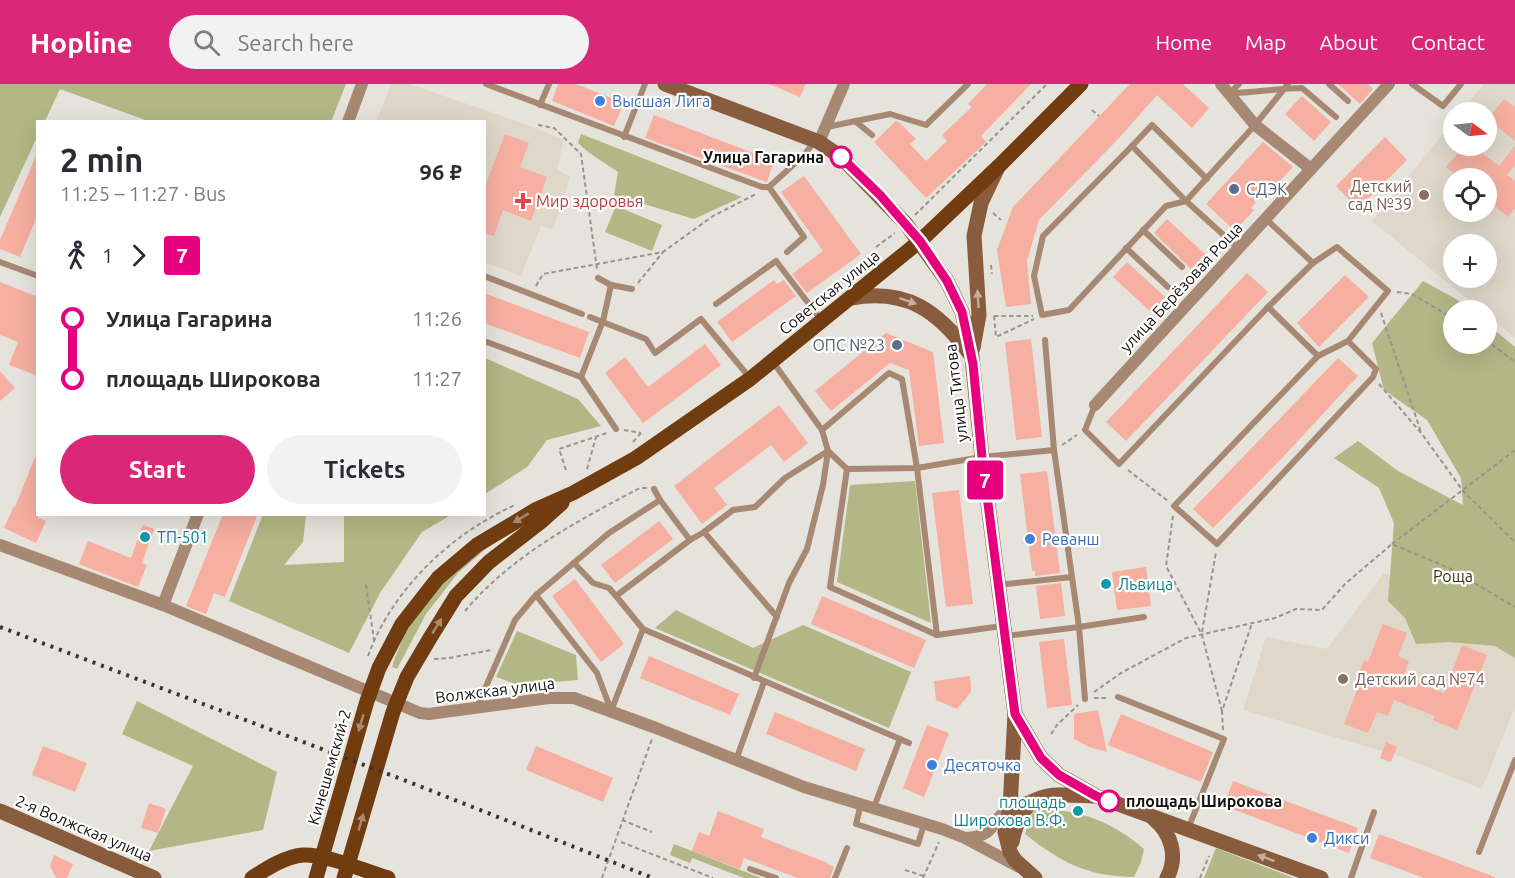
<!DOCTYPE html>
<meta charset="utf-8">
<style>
body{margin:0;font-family:Ubuntu,sans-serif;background:#f2f2f3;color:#2b2b33;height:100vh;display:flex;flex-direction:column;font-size:22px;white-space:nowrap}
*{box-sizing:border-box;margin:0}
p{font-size:20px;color:#7c7c81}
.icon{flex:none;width:33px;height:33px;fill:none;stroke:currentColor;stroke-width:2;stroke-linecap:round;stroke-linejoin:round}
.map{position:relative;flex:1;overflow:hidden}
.details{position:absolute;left:36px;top:36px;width:450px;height:396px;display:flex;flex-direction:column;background:#fff;border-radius:0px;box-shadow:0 6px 24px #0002}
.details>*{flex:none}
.badge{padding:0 12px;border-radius:4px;font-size:21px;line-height:39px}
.needle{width:39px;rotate:105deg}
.tools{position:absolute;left:1443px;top:18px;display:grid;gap:12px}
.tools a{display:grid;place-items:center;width:54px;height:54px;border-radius:50%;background:#fff;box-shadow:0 6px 24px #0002;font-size:30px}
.map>.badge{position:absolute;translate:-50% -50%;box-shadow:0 0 0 3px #fff}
.legs{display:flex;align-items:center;gap:9px;height:66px;padding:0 24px;font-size:20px}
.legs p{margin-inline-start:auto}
.headline{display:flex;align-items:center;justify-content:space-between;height:102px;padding:0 24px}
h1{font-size:33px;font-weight:700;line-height:45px}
.cta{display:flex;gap:12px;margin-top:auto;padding:12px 24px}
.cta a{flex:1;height:69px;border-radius:36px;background:#db2777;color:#fff;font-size:24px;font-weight:700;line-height:69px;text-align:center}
.cta a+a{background:#f2f2f3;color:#2b2b33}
ul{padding:0 24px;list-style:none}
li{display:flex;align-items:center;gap:21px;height:60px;font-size:22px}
li i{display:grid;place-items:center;width:9px;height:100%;margin:0 8px;background:currentColor}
li i::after{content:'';width:15px;height:15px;margin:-8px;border:4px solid;border-radius:50%;background:#fff}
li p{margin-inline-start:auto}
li:first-child i{background:linear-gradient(#0000 50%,currentColor 0)}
li:last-child i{background:linear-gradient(currentColor 50%,#0000 0)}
header{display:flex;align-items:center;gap:36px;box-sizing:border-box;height:84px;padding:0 30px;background:#db2777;color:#fff}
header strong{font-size:28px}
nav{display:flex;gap:33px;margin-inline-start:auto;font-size:21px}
.search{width:420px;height:54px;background:#f2f2f3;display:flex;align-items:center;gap:15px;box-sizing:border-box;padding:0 21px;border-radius:33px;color:#7c7c81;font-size:22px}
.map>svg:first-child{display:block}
.built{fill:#ded7ca;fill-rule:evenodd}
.green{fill:#b3b785}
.building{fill:#f6afa0}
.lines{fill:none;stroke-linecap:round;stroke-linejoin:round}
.path{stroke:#979590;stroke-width:2;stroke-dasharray:4.5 3;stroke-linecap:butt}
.lane{stroke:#a78873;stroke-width:6}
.street{stroke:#a78873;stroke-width:12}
.secondary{stroke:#885c3d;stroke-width:15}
.primary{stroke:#703c10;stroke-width:15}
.rail{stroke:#363431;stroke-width:4;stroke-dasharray:3 6;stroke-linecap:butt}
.oneway{fill:#c4ae9e}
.oneway2{fill:#a98a70}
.line-1-casing{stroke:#fff;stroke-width:14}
.line-1{stroke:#e6007e;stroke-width:9}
.shop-dot{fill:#3f7fe0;stroke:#fff;stroke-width:2}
.stop-1-dot{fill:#fff;stroke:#e6007e;stroke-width:3}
.service-dot{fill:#5c6f8a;stroke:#fff;stroke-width:2}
.education-dot{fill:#8d6e63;stroke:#fff;stroke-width:2}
.health-dot{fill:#e0444e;stroke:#fff;stroke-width:2}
.culture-dot{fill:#0f9aa8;stroke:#fff;stroke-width:2}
.labels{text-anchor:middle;stroke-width:4.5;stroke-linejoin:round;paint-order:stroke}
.shop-label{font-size:16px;fill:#366cbe;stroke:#fff;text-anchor:start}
.stop-label{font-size:16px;font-weight:bold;fill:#131210;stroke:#fff;text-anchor:end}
.education-label{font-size:16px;fill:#785e54;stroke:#fff;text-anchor:end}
.service-label{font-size:16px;fill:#4e5e75;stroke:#fff;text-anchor:start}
.health-label{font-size:16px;fill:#be3a42;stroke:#fff;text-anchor:start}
.street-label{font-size:16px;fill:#131210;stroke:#fff}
.culture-label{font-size:16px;fill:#0d838f;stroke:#fff;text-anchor:start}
.park-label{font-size:16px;fill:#353612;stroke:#fff}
</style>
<header>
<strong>Hopline</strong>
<div class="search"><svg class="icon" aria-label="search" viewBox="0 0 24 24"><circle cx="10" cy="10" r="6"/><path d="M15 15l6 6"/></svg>Search here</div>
<nav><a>Home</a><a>Map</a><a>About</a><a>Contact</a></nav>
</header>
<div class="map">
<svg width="1515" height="794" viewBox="0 0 1515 794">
<rect width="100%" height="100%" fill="#e6e3dc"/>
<g class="built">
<path d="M391 0H409L528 41 564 56 557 85 570 93 553 145 541 142 521 192 485 178 484 38H376Z"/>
<path d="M1484 0H1515V254L1487 231 1486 226H1481L1372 137 1453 38 1454 62H1486V28H1461ZM1454 94H1486V128H1454ZM1454 160H1486V194H1454Z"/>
<path d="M1384 489 1515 544V623L1482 705 1402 673 1243 626 1266 553 1327 565Z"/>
</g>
<g class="green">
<path d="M0 0H346L331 38 148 37 60 5 45 37 38 38 37 53 0 133Z"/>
<path d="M581 50 742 113 694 135 614 111 618 88 588 68 578 59Z"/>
<path d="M616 122 662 141 652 167 605 148Z"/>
<path d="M1423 197 1456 215 1470 226H1454V260H1486L1487 240 1515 263V574L1495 562 1450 558 1416 560 1405 534 1388 517 1394 439 1379 404 1334 374 1358 357 1398 387 1463 421 1461 394 1427 336 1384 306 1372 259Z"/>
<path d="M485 274 578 315 601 342 547 356 527 383 485 410Z"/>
<path d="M915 397 931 539 837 498 850 401Z"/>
<path d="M263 430 306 431 303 458 284 481 344 478V431H451L422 448 380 509 349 569 229 517Z"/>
<path d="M495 457 458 489 426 530 397 585 392 583C404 545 427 509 457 483 469 473 483 465 495 457Z"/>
<path d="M676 526 753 564 803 541 911 588 889 644 655 544Z"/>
<path d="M517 547 576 571 578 596 518 601 496 593Z"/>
<path d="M137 617 277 688 263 746 149 767 193 682 122 650Z"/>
<path d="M1037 724C1081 727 1110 736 1144 765L1141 778 1134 793C1086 792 1062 779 1025 750L1032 730Z"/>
<path d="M674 760 761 794H744L692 774 690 779 670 771Z"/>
<path d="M1216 764 1294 794H1204Z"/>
</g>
<g class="building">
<path d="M558 0H576L624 19 614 42 552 17Z"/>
<path d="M769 0H806L800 13Z"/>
<path d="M987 0H1031L981 52 986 58 926 114 874 58 896 37 900 39 916 55 910 60 926 77 947 57 942 51 972 23 968 20Z"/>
<path d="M1130 0H1183L1209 24 1192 44 1157 11 1120 53 1039 136 1027 177 1031 220 1006 223 997 166 1013 123Z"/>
<path d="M1338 0H1368L1373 5 1360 20Z"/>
<path d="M1302 12 1331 38 1314 57 1285 30Z"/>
<path d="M1504 15 1515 23V57L1488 35Z"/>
<path d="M654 31 774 77 767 98 645 54Z"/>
<path d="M505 50 529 59 520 83 547 93 531 137 503 126 494 152 484 149V105Z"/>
<path d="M1385 53 1407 76 1358 125 1336 102Z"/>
<path d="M1263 58 1293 83 1276 101 1274 100 1270 105 1267 102 1254 117 1256 119 1251 124 1254 126 1235 147 1206 120Z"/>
<path d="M1464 62H1473L1499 82 1515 62V81L1507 91 1515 97V124L1508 133 1486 115V94H1461L1446 83Z"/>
<path d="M38 67V130L20 173 0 165V156Z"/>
<path d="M804 92 861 170 807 209 792 190 823 167 781 108Z"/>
<path d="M1167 135 1205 170 1191 185 1154 149Z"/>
<path d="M1127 178 1165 213 1151 228 1113 193Z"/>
<path d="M1247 189 1268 208 1126 357 1106 338Z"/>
<path d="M1345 191 1369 213 1319 263 1297 239Z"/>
<path d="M774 196 777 200 784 196 796 212 732 258 717 238Z"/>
<path d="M0 198 38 213V292L9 281 18 258 0 251Z"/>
<path d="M484 209 589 248 580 274 484 239Z"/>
<path d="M886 249 933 268 944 359 919 362 909 286 890 279 831 327 815 307Z"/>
<path d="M1031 255 1042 353 1016 356 1005 258Z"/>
<path d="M705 260 721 281 643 339 605 289 625 273 648 303Z"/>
<path d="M1338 274 1358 292 1283 373 1213 444 1193 425Z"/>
<path d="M0 287 15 304 0 317Z"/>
<path d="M779 321 808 359 784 378 771 361 714 404 727 421 702 440 674 402Z"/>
<path d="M37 368 38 433 46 437 36 459 4 444 14 422 15 423Z"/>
<path d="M1047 387 1060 489 1035 492V487H1032L1020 390Z"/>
<path d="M959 406 973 520 946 523 932 409Z"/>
<path d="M223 430H258L225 513 214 509 206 530 186 522Z"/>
<path d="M659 437 673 455 615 499 601 481Z"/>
<path d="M143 441 154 445 142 479 147 481 138 503 79 480 88 457 131 474Z"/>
<path d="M1146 483 1151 522 1117 526 1112 488Z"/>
<path d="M575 495 624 560 601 578 552 512Z"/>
<path d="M1061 499 1065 532 1040 535 1036 502Z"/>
<path d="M822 512 926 556 914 584 811 540Z"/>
<path d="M1383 540 1407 549 1398 572 1409 577 1403 593 1444 609 1462 561 1487 571 1457 646 1433 636 1435 632 1394 616 1388 632 1377 628 1368 649 1344 640 1359 601 1355 599 1364 576 1368 578Z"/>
<path d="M1064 555 1072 621 1047 624 1039 558Z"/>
<path d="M649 572 739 610 730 631 640 594Z"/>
<path d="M970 592 971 608 957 625 936 616 934 597Z"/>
<path d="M1098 626 1107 668 1089 663 1074 655V630Z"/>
<path d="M775 628 865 665 856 687 766 650Z"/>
<path d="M1121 630 1213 668 1201 698 1108 661Z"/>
<path d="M927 641 949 649 924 713 903 704Z"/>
<path d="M1386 658 1397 663 1391 678 1380 674Z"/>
<path d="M43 662 87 679 75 708 32 691Z"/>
<path d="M536 662 613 694 603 718 526 686Z"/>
<path d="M1233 697 1358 744 1349 769 1224 722Z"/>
<path d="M149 719 166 725 158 749 141 744Z"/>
<path d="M718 727 764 745 761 753 828 779 827 780 834 783 830 794H798L744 774 740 785 692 767 699 748 709 752Z"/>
<path d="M1379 750 1495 793V794H1424L1370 774Z"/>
<path d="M54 771 73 780 67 794H56L50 782Z"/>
</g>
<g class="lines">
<g class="path">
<path d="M1092 26 1099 32"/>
<path d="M538 41 554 44 581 70 597 185"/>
<path d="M993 129 1001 136"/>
<path d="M915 131 1047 0"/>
<path d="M876 163 895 149"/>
<path d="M991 181 992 190"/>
<path d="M638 199 663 168"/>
<path d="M536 202 543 190 663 168 713 132 756 110"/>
<path d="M1397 208 1412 210 1454 235"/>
<path d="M1381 229 1421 348"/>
<path d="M994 232 996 253 1034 235"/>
<path d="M994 232H1033"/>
<path d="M1486 256 1515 278"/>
<path d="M1379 300 1422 350 1463 407 1515 458"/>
<path d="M624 346 641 349"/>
<path d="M633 358 641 349"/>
<path d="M1062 361 1077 351"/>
<path d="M587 385 596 353"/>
<path d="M566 386 559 365 607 349"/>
<path d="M1128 386 1168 417"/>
<path d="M1173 432 1166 482 1202 551 1222 627"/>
<path d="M1392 460 1515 366"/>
<path d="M366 501 374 556"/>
<path d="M465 527C511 472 577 437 640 404H647"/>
<path d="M1202 548 1216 468"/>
<path d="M368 572C393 504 451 450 515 421"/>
<path d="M434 575 449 574 491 566"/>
<path d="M1094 608 1121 589 1186 554 1275 534 1296 525 1322 526 1345 500 1392 460 1451 485 1515 523"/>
<path d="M1094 614H1109"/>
<path d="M1223 646 1222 627 1252 539"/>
<path d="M1051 650 1057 641 1078 621"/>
<path d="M622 736 652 748"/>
<path d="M621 758 713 794"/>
<path d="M905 786 924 792"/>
<path d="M602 794 652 655"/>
<path d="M923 794 939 758"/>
<path d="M1200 794 1209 772"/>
</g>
<g class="lane">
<path d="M486 0 762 103H769L804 71 815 57"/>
<path d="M1329 0 1348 17"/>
<path d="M1412 0 1443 22 1461 0"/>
<path d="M1230 9 1239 0"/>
<path d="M1231 9C1255 9 1278 4 1302 4L1336 33"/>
<path d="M540 21 549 0"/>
<path d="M855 37 872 51"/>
<path d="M827 43 890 30 926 41 968 0"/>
<path d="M624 53 645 0"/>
<path d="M1132 62 1152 41 1207 95"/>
<path d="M769 103 804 153 787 168"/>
<path d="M1143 146 1182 183"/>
<path d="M1126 164 1168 203"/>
<path d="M1239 165 1186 117 1166 122 1069 226 1042 231 1034 192 1043 152 1132 62 1186 117 1255 41 1288 0"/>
<path d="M0 178 38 192"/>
<path d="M1313 179 1337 163 1388 207 1348 257 1318 272 1174 422 1217 460 1373 293 1376 285 1348 257"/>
<path d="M484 192 582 230"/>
<path d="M598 194 611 201"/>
<path d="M716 220 776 177 822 237"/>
<path d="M1268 223 1318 272"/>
<path d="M590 233 646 255 655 269 701 235 750 294"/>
<path d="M1045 256 1054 366"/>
<path d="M484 257 581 293 616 345"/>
<path d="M773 278 822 346"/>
<path d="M889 289 902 295 917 384 937 551 830 503 847 385 828 367 822 346Z"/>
<path d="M581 293 603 237 611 201 632 205"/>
<path d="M1095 321 1085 346 1119 380 1268 223 1313 179 1266 135"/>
<path d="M847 385 917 384 982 373 1054 366 1072 493"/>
<path d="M660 416 690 456 704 448 733 426 755 423 785 394 828 367"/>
<path d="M704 448 777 533"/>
<path d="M574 479 593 499 609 504 616 512"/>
<path d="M998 501 1072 493 1079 543 1005 552"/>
<path d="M536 511 597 589 611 626"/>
<path d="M643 545 616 512 690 456"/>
<path d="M937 551 1002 542"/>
<path d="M754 594 789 499 807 465 823 401 828 367"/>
<path d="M1118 613 1224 655 1188 745"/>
<path d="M1085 615 1079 543 1144 533"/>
<path d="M477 623 515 536 536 511 609 449 660 416 654 405"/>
<path d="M611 627 643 545 900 655 874 723"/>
<path d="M900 655 909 659"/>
<path d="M736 676 764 598"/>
<path d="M861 720 856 740 918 760 924 740"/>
<path d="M1479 768 1515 676"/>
<path d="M750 785 776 794"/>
<path d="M835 794 847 764"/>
<path d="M1351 794 1374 728"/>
</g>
<g class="street">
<path d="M1221 0 1255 41 1311 85"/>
<path d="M348 38 362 0"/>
<path d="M819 58 844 0"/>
<path d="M1095 321 1389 0"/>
<path d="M0 461 163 521 420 629 429 630 549 614H574L656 644 804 703 942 745 965 754 1019 783"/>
<path d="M163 521 198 430"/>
<path d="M966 754C997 753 990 735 1011 723 1018 720 1027 718 1034 715"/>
</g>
<g class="secondary">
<path d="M665 0 819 58 841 73 906 140 947 197 962 228 972 273 982 373 1015 630 1010 724 1005 748 1010 768 1015 776 1035 794"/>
<path d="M851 214C907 204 938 227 970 270"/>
<path d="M973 264 979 231 974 152 981 119 998 83"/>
<path d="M1015 630 1041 674 1059 691 1096 712 1321 794"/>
<path d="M0 727 154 794"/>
<path d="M1154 735C1172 750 1178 773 1167 794"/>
<path d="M1012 758C1023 705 1047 710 1093 712"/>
</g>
<g class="primary">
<path d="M252 794C266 785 286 772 303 771 325 770 365 787 388 794"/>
<path d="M316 794 367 617 379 584 402 540 438 494 477 461 537 425 573 409 636 374 750 295 920 157 998 83 1081 0"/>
<path d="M344 794 393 628 407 593 430 554 456 512 489 478 543 436 562 419"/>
</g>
<path class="rail" d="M0 543 409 698 653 794"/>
</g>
<defs><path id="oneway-solid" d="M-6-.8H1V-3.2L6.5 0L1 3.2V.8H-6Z" transform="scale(1.5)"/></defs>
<g class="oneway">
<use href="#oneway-solid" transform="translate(978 215) rotate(-94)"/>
<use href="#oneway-solid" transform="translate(908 217) rotate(19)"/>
<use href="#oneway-solid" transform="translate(1266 774) rotate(-160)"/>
</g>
<g class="oneway2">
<use href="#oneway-solid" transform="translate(521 434) rotate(149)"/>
<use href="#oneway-solid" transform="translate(437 542) rotate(-58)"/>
<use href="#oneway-solid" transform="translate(361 639) rotate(106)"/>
<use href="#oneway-solid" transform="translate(361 738) rotate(-74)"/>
</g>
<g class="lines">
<g class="line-1-casing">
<path id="line-1" d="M841 73 880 111 920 157 947 197 962 228 973 280 982 373 1015 630 1041 674 1059 691 1096 712 1109 717"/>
</g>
<use href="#line-1" class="line-1"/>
</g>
<g class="shop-dot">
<circle cx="600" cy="17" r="6"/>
<circle cx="1030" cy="455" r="6"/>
<circle cx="932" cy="681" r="6"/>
<circle cx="1312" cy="754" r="6"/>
</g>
<g class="stop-1-dot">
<circle cx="841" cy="73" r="10"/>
<circle cx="1109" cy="717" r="10"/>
</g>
<g class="service-dot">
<circle cx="1234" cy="105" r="6"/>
<circle cx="897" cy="261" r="6"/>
</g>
<g class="education-dot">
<circle cx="1424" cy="111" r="6"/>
<circle cx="1343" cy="595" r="6"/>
</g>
<path class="health-dot" d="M520 108h6v6h6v6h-6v6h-6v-6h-6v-6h6z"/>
<g class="culture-dot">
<circle cx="145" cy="453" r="6"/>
<circle cx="1106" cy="500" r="6"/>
<circle cx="1078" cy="727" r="6"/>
</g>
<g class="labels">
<g class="shop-label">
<text x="612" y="23">Высшая Лига</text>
<text x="1042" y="461">Реванш</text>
<text x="944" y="687">Десяточка</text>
<text x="1324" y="760">Дикси</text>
</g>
<g class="stop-label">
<text x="824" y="79">Улица Гагарина</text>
<text x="1126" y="723" text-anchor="start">площадь Широкова</text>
</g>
<g class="education-label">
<text x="1412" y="108">Детский<tspan x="1412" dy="18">сад №39</tspan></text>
<text x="1355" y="601" text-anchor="start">Детский сад №74</text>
</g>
<g class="service-label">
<text x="1246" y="111">СДЭК</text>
<text x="885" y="267" text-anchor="end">ОПС №23</text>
</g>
<g class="health-label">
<text x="536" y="123">Мир здоровья</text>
</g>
<g class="street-label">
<text transform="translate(1181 203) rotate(-47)" y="6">улица Берёзовая Роща</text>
<text transform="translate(829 208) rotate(-39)" y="6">Советская улица</text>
<text transform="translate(956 309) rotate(-97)" y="6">улица Титова</text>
<text transform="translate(495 606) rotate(-7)" y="6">Волжская улица</text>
<text transform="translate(329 683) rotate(-74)" y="6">Кинешемский-2</text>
<text transform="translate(84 744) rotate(23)" y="6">2-я Волжская улица</text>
</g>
<g class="culture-label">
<text x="157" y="459">ТП-501</text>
<text x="1118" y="506">Львица</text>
<text x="1066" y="724" text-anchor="end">площадь<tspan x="1066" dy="18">Широкова В.Ф.</tspan></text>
</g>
<g class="park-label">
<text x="1453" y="498">Роща</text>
</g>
</g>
</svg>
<div class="tools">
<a><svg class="needle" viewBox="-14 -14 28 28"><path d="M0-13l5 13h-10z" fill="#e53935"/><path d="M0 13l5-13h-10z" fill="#7c7c81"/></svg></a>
<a><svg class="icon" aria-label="locate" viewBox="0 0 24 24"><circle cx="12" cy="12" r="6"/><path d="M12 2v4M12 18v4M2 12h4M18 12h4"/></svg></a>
<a>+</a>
<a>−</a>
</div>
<b class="badge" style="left:985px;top:396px;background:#e6007e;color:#fff">7</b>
<section class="details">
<div class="headline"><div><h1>2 min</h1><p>11:25 – 11:27 · Bus</p></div><b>96 ₽</b></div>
<div class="legs"><svg class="icon" aria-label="walk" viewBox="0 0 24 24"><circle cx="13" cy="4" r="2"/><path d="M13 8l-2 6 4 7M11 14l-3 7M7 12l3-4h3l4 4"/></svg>1<svg class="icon" aria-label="forward" viewBox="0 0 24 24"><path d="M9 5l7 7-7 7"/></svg><b class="badge" style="background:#e6007e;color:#fff">7</b></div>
<ul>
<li><i style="color:#e6007e"></i><b>Улица Гагарина</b><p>11:26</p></li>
<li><i style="color:#e6007e"></i><b>площадь Широкова</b><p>11:27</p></li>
</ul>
<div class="cta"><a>Start</a><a>Tickets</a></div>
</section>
</div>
